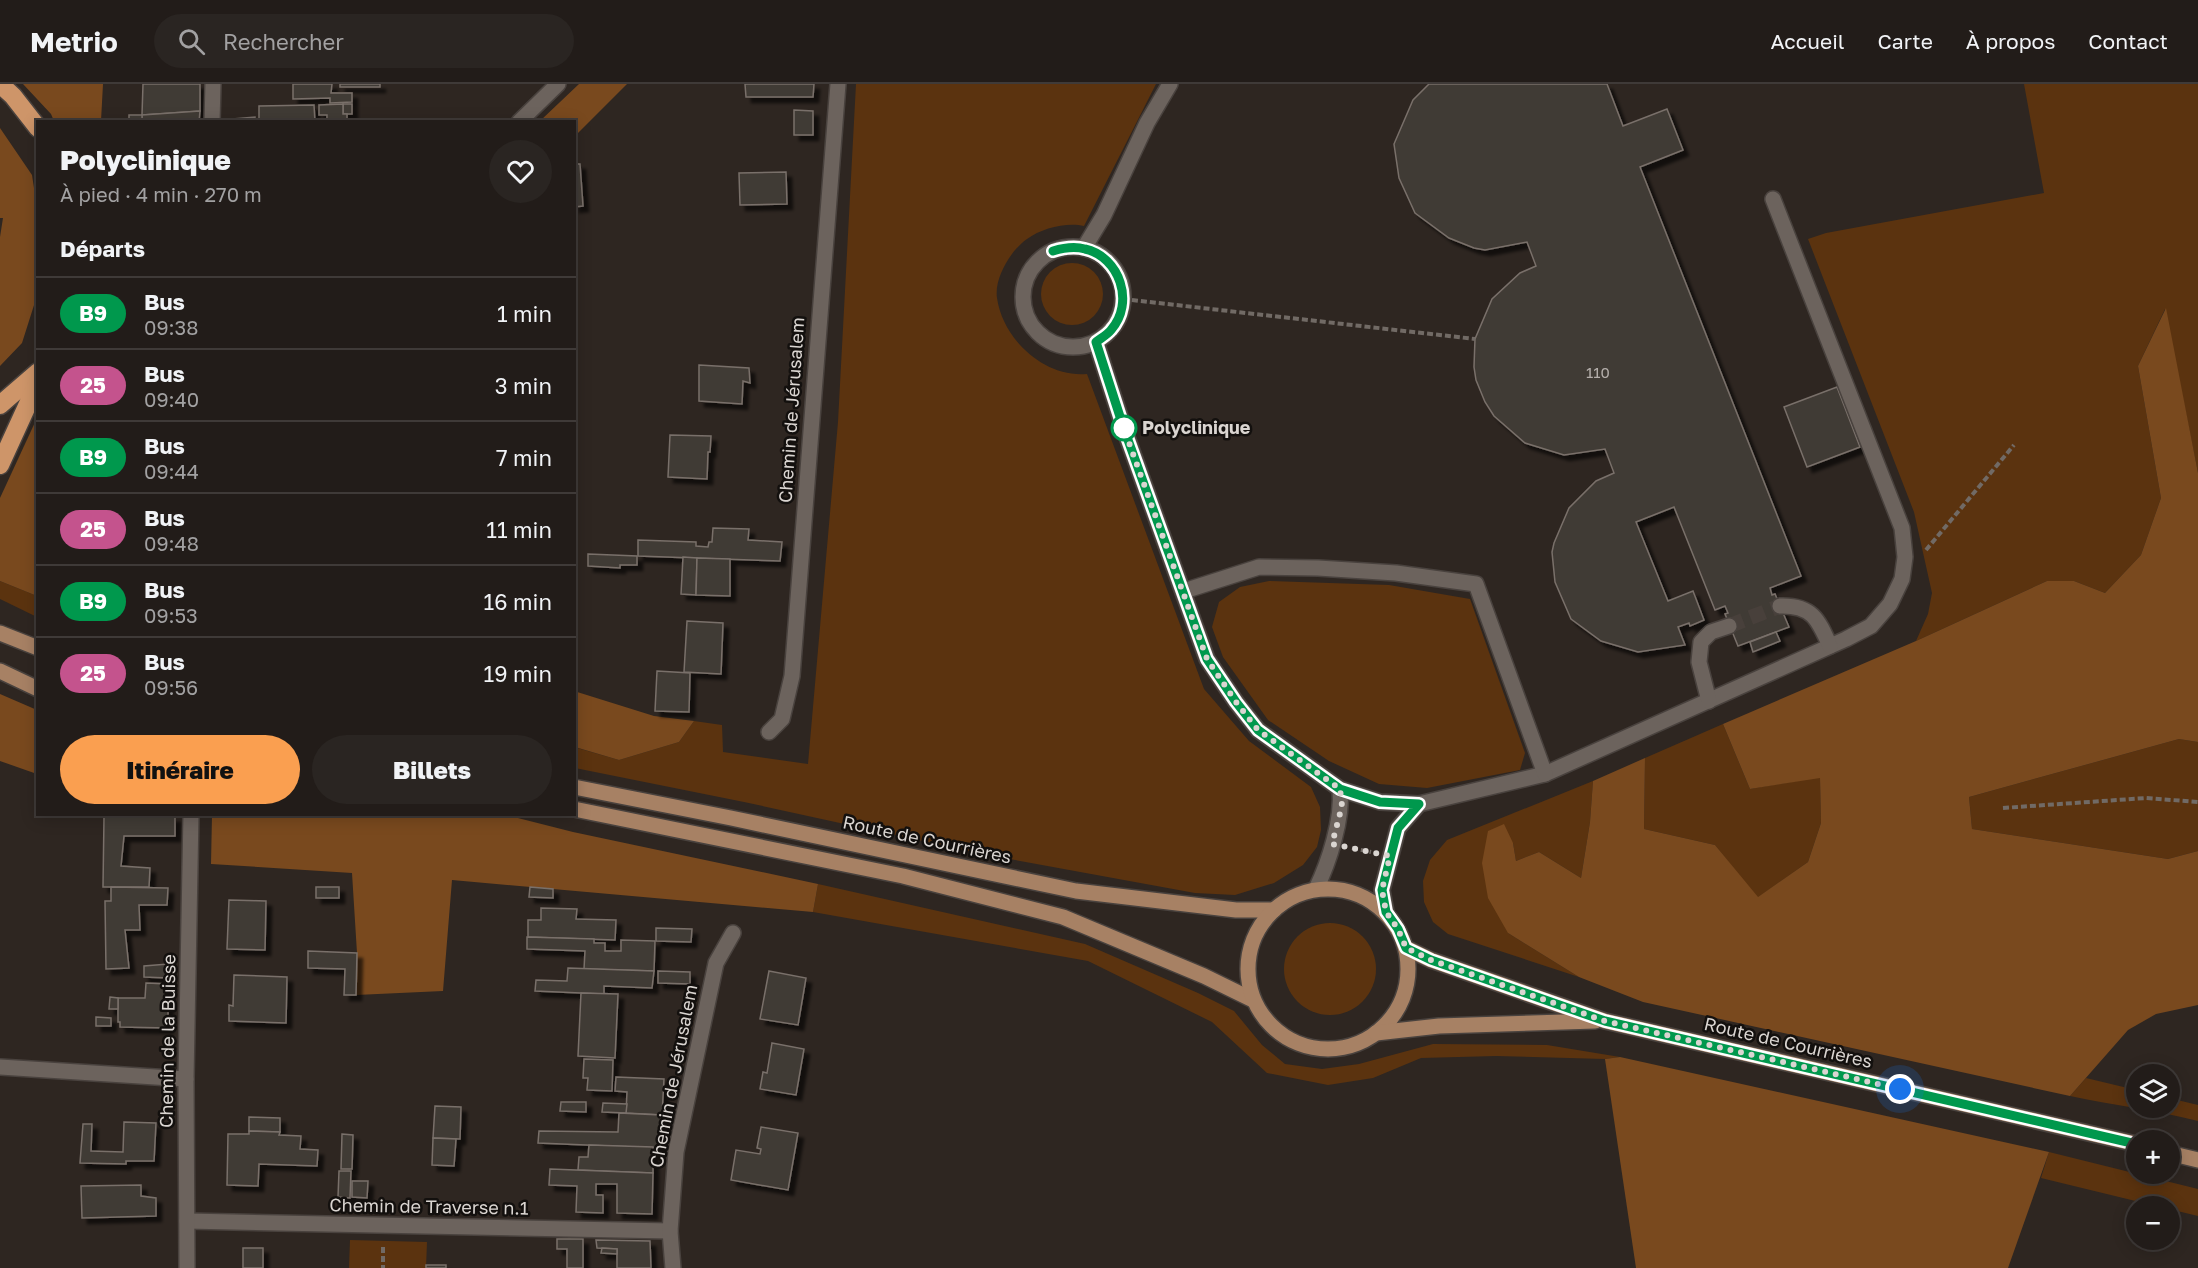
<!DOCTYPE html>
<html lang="fr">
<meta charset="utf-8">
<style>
body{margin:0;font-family:"Golos Text",sans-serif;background:#2a2522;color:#f1f3f6;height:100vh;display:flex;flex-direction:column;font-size:22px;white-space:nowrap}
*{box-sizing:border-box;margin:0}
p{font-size:20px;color:#a2a1a2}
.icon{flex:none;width:33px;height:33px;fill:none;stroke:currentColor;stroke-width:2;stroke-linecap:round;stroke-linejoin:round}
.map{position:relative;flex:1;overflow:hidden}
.sheet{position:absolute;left:36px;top:36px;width:540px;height:696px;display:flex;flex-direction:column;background:#221c19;border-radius:0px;box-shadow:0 3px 15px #0003,0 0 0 2px #3f3a38}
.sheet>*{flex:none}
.badge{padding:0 12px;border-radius:20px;font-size:21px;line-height:39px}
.fabs{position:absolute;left:2126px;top:980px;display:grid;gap:12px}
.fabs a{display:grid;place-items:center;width:54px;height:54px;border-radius:50%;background:#221c19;box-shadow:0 3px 15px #0003,0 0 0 2px #3f3a38;font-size:30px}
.you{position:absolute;width:30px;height:30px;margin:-15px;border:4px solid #fff;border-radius:50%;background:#1a73e8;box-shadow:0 0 0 9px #1a73e833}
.map>.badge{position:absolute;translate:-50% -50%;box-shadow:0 0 0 3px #fff}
h2{padding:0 24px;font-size:22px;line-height:54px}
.round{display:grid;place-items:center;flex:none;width:63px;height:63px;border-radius:32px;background:#2a2522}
.overview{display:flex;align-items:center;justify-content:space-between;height:102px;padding:0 24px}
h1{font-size:28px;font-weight:800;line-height:45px}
.action{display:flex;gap:12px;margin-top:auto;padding:12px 24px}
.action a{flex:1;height:69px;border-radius:36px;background:#fa9f50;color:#111;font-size:24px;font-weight:800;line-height:69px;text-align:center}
.action a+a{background:#2a2522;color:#f1f3f6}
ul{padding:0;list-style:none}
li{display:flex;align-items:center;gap:18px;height:72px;padding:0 24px;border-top:2px solid #3f3a38}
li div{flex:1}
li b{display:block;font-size:22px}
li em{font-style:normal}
li .badge{min-width:66px;font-weight:700;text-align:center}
header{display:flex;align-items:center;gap:36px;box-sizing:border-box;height:84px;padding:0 30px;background:#221c19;border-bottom:2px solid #3f3a38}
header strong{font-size:28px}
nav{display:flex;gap:33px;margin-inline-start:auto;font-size:21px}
.search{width:420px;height:54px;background:#2a2522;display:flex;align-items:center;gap:15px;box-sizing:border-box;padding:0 21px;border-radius:33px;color:#a2a1a2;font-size:22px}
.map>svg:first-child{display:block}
.green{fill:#5b330f}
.forest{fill:#79491e}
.building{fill:#413a34;stroke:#79706a;stroke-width:1.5;filter:url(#shadow)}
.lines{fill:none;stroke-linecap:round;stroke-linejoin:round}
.minor-tunnel{stroke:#48403b;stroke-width:15;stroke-dasharray:15 8;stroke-linecap:butt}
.minor-casing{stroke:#49423e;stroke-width:18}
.major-casing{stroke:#49423e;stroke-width:18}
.highway-casing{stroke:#49423e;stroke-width:21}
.path{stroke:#716a65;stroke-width:4;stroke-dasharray:6 3;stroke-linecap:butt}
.minor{stroke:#6c635d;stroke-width:15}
.major{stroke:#a78164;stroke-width:15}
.highway{stroke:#ce9569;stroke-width:18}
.line-casing{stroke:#fff;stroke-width:14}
.line{stroke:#00984d;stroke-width:9}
.walk{stroke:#dad5d1;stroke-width:6;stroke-dasharray:0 10.8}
.stop-dot{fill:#fff;stroke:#00984d;stroke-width:3}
.labels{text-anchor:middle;stroke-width:5;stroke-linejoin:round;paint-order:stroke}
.number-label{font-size:15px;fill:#b4aeaa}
.street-label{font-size:18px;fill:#dad5d1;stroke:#13100e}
.stop-label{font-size:18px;font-weight:bold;fill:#dad5d1;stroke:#13100e;text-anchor:start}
</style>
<header>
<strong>Metrio</strong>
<div class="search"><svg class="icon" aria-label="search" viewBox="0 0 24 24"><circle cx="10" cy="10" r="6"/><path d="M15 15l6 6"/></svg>Rechercher</div>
<nav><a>Accueil</a><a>Carte</a><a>À propos</a><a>Contact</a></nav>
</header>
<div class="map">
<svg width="2198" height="1184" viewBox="0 0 2198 1184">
<defs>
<filter id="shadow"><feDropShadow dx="5.5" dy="5.5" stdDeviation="1.5" flood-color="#0009"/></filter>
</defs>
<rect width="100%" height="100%" fill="#2e2621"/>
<g class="green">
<path d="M856 0H1156L1084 142C1067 138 1042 144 1027 155 1011 166 994 194 997 214 1003 256 1045 294 1087 290L1204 605 1249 657 1311 703 1320 723 1321 746 1317 763 1303 781 1274 799 1235 811 1195 809 982 770 744 718 575 684 574 663 619 676 679 658 694 637 722 641 723 668 808 680 838 338Z"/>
<path d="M2024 0H2198V389L2165 225 2138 282 2161 414 2141 471 2105 509 2074 497H2047L1916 557 1928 530 1932 509 1914 428 1808 155 1826 149 2044 109Z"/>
<circle cx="1072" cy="210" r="31"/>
<path d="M0 497 37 512V533L0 515Z"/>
<path d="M1269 497 1389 501 1470 515 1525 669 1520 686 1427 704 1379 700 1329 677 1268 636 1223 573 1212 543 1219 518 1240 503Z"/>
<path d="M1723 640 1750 705 1820 693 1821 739 1808 778 1757 814 1715 761 1644 745 1645 674Z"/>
<path d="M2179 655 2198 658V767L2168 775 1972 745 1969 713Z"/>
<path d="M1593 697 1590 738 1581 794 1539 768 1516 777 1513 759 1508 849 1579 893 1448 850 1433 838 1424 818 1423 797 1430 776 1447 756Z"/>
<path d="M818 800 1085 860 1198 909 1234 927 1262 961 1285 980 1322 985 1359 980 1433 960 1547 961 1620 973 1605 975 1496 972 1421 974 1373 994 1328 1001 1267 989 1212 938 1088 877 813 828Z"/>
<circle cx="1330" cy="885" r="46"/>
<path d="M2086 994 2136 1006V1023H2169V1014L2198 1021V1037C2156 1026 2112 1021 2070 1012Z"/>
<path d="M2049 1068 2198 1105V1132L2169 1125V1122H2156L2041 1094Z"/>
<path d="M350 1156 427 1158 426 1184H349Z"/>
</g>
<g class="forest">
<path d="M23 0H103L101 37H54L51 30Z"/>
<path d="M579 0H627L575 52 574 38 540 37Z"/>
<path d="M0 44 32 91 38 130V201L35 218 22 259 0 282V153L3 134H0Z"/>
<path d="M2166 224 2198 389V658L2179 655 1969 713 1972 745 2168 775 2198 767V921L2156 930 2128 946 2070 1012 1643 918 1579 893 1508 849 1488 814 1482 779 1488 747 1504 740 1513 759 1516 777 1539 768 1581 794 1590 738 1593 697 1645 674 1644 745 1715 761 1758 813 1808 778 1821 739 1820 694 1750 705 1723 640 1916 557 2047 497H2074L2105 509 2141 471 2161 414 2138 282Z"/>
<path d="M37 334 38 512H37L0 497V414Z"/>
<path d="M574 607 654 632 694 637 679 658 619 676 575 663Z"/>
<path d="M0 610 37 626V690L0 677Z"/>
<path d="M502 730 573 748 818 800 813 828 452 796 443 907 356 911 357 869 352 789 211 780 212 731Z"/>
<path d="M1620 973 2049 1068 2008 1184H1636L1605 975Z"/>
</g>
<g class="building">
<path d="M143 0H200V27L142 31Z"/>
<path d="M293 0H332L331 9H352V18L330 19V14L293 15Z"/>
<rect x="340" y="0" width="40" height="3"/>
<path d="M745 0H814L813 13H746Z"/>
<path d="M1429 0H1607L1623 42 1667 25 1683 66 1640 83 1801 492 1770 504 1772 511 1775 510 1789 543 1738 562 1725 530 1728 529 1725 522 1715 526 1674 423 1636 438 1668 517 1693 507 1704 536 1690 542 1689 539 1678 543 1685 561 1638 568 1601 557 1571 535 1555 498 1552 468 1554 459 1569 424 1596 397 1614 389 1605 365 1564 371 1525 359 1494 332 1485 318 1476 296 1474 283 1475 255 1492 215 1520 189 1536 182 1527 158 1485 166 1474 164 1449 154 1415 129 1399 94 1394 60 1413 16Z"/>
<rect x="343" y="20" width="9" height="10"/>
<path d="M343 20V30H347V37L327 38V31H319V21Z"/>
<path d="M314 21 315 38H259V22Z"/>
<path d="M794 26 813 27V51H794Z"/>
<path d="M200 27 199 38H142V31Z"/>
<rect x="129" y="31" width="13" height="7"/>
<path d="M255 33V38H233V35Z"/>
<path d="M574 80H580L583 122 574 123Z"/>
<path d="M786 88 787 120 740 121 739 89Z"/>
<path d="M699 281 749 284 750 299 743 297 742 320 699 317Z"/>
<path d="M1837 303 1860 363 1807 383 1784 323Z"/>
<path d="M670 351 711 352 710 368H708L707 395 668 393Z"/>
<path d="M713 444 749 445 748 456 782 458 780 477 638 472V456L696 458V462L708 463 709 458H712Z"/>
<path d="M588 470 637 472V481H620V484L588 482Z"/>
<path d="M683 473 697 474 696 511 681 510Z"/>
<path d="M697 474 730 475V512L696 511Z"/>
<path d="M687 537 723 539 721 590 684 588Z"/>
<path d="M1776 548 1780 557 1753 568 1750 558Z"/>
<path d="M657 587 690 589 689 628 655 627Z"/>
<path d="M104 733H175V752H124L121 782 150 784 149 803H103Z"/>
<path d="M111 803 168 804 167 821H139L140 846H125L129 884 106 885 105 817H111Z"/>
<rect x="316" y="803" width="23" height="11"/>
<path d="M530 803 553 805V814L529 813Z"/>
<path d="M229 816 266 817 265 866 227 865Z"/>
<path d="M541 824 577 825 576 835 616 836 615 856 528 853V836H541Z"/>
<path d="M656 844 692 845 691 858 656 857Z"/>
<path d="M527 853 594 855V859H605V867H621V856L655 857 654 887 584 885 585 867 527 865Z"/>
<path d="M308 867 357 869 356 911H344L345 885 308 884Z"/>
<path d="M168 880V894L144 893V882Z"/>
<path d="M568 884 654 887 652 904 604 902V910L535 907 536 896 567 897Z"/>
<path d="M658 887 690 888V900L658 899Z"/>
<path d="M769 887 806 894 798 941 760 935Z"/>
<path d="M234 891 287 893 286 939 229 937V921L233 922Z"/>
<path d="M146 899 168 900V944L120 943V938H118V914H145Z"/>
<path d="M581 909 618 910 615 974 578 972Z"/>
<path d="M110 913 118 914V925H109Z"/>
<path d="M96 933 111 934V942H96Z"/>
<path d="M772 959 804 965 796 1011 760 1005 763 988 767 989Z"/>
<path d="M584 975 613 976 612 1007 587 1006 588 994H583Z"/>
<path d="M616 993 664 995 662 1031 626 1029 627 1008 615 1007Z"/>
<path d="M561 1018H586V1028L560 1027Z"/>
<path d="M603 1019 627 1020 626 1029 602 1028Z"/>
<path d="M435 1022 461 1023 460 1055 433 1054Z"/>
<path d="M619 1029 661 1031 659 1064 538 1059 539 1047 618 1048Z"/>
<path d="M249 1033 280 1034V1048L249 1047Z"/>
<path d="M124 1038 156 1039 154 1077H126V1080L80 1079 83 1040H92L91 1067 123 1068Z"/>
<path d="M761 1043 798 1049 788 1106 731 1096 736 1066 760 1070 761 1065 757 1064Z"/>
<path d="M249 1047 280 1048 279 1051 301 1052 300 1065 318 1066 317 1082 259 1080 258 1102 227 1101 228 1050H249Z"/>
<path d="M342 1050 353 1051 352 1085H341Z"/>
<path d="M433 1054 456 1055 454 1082 432 1081Z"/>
<path d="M589 1061 653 1063V1089L578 1086 579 1073H588Z"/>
<path d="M550 1085 653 1089 652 1130 617 1129V1100H596V1111H603V1129L576 1128 577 1102 549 1101Z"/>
<path d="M339 1087H351L350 1114 338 1113Z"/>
<path d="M352 1097H368L367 1114 352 1113Z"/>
<path d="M141 1101V1112L156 1114V1132L82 1134 81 1102Z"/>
<path d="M557 1155H583V1184H567V1165H557Z"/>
<path d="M596 1156 650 1157 651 1184H617V1165L597 1164Z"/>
<rect x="243" y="1164" width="20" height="20"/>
<path d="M602 1164 617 1165V1170L601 1169Z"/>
<rect x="426" y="1181" width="20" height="3"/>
</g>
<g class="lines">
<path class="minor-tunnel" d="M1729 542 1780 522"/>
<g class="minor-casing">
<g id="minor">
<path d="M212 38 213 0"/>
<path d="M519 38 558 0"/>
<circle cx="1073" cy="213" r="50"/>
<path d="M1084 164 1104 131 1147 39 1170 0"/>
<path d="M1096 258 1123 342 1207 575 1236 618 1258 646 1340 705 1380 718 1419 720 1545 690 1846 555 1871 542 1890 520 1902 495 1905 473 1902 444 1773 115"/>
<path d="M1184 507 1259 483 1318 484 1396 489 1476 500 1545 690"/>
<path d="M1780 522C1812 521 1818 535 1830 562"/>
<path d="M1709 617 1699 578 1701 558 1711 548 1729 542"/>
<path d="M769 648 782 635 792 592 838 0"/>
<path d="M1316 805C1329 778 1343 735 1340 705"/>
<path d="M1386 828 1382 806 1398 744 1419 720"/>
<path d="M0 983 186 995"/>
<path d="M187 1137 670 1147"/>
<path d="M187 1184 186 995 191 730"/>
<path d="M673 1184 670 1147 676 1068 716 879 733 849"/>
</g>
</g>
<g class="major-casing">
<g id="major">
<path d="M0 549 38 564"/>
<path d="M0 587 38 605"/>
<path d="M574 703 731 734 1076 807 1236 826H1274"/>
<path d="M574 725 903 792 1063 833 1204 892 1253 916"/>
<circle cx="1328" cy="885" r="80"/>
<path d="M1406 864 1431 876 1605 937 2136 1060"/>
<path d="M1376 949 1439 942 1595 937"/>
<path d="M2169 1069 2198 1076"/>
</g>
</g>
<g class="highway-casing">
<g id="highway">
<path d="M0 0 13 12 38 44"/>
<path d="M0 321 38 288"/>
<path d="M0 381 38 298"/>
</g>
</g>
<g class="path">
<path d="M1123 215 1475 255"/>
<path d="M1926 466 2014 361"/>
<path d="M2003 724 2146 714 2198 718"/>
<path d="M1352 764 1371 768"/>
<path d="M383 1163V1184"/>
</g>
<use href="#minor" class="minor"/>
<use href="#major" class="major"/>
<use href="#highway" class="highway"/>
</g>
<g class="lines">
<g class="line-casing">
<path id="line" d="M1053 167C1063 164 1074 162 1085 165 1120 173 1135 219 1111 246 1107 251 1101 254 1096 258L1123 342 1207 575 1236 618 1258 646 1340 705 1380 718 1419 720 1398 744 1382 806 1386 828 1398 845 1406 864 1431 876 1605 937 2136 1060"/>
</g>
<use href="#line" class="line"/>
<path class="walk" d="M1124 344 1123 342 1207 575 1236 618 1258 646 1340 705 1342 722 1332 760 1390 772 1382 806 1386 828 1398 845 1406 864 1431 876 1605 937 1900 1005"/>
</g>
<circle class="stop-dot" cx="1124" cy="344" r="12"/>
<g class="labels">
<g class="number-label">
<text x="1598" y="294">110</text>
</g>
<g class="street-label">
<text transform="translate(792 326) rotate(-86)" y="6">Chemin de Jérusalem</text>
<text transform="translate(927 756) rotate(12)" y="6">Route de Courrières</text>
<text transform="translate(168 957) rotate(-89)" y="6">Chemin de la Buisse</text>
<text transform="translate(1788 959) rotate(13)" y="6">Route de Courrières</text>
<text transform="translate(674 992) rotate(-79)" y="6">Chemin de Jérusalem</text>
<text transform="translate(429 1123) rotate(1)" y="6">Chemin de Traverse n.1</text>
</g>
<g class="stop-label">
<text x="1142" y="350">Polyclinique</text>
</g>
</g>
</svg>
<div class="fabs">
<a><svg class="icon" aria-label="layers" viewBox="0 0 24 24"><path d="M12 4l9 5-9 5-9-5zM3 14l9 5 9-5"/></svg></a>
<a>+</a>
<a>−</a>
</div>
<div class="you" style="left:1900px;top:1005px"></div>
<section class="sheet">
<div class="overview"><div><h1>Polyclinique</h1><p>À pied · 4 min · 270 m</p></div><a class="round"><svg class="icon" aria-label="heart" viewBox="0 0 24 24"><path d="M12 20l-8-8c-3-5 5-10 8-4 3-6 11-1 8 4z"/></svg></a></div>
<h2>Départs</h2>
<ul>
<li><span class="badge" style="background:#00984d;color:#fff">B9</span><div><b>Bus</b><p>09:38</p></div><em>1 min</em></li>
<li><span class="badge" style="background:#c4538d;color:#fff">25</span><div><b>Bus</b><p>09:40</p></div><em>3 min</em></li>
<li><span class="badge" style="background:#00984d;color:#fff">B9</span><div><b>Bus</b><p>09:44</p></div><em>7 min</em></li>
<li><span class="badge" style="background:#c4538d;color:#fff">25</span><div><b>Bus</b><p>09:48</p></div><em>11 min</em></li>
<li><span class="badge" style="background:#00984d;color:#fff">B9</span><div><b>Bus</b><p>09:53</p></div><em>16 min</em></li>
<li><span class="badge" style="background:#c4538d;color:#fff">25</span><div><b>Bus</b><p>09:56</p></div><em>19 min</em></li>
</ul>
<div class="action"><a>Itinéraire</a><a>Billets</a></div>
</section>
</div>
